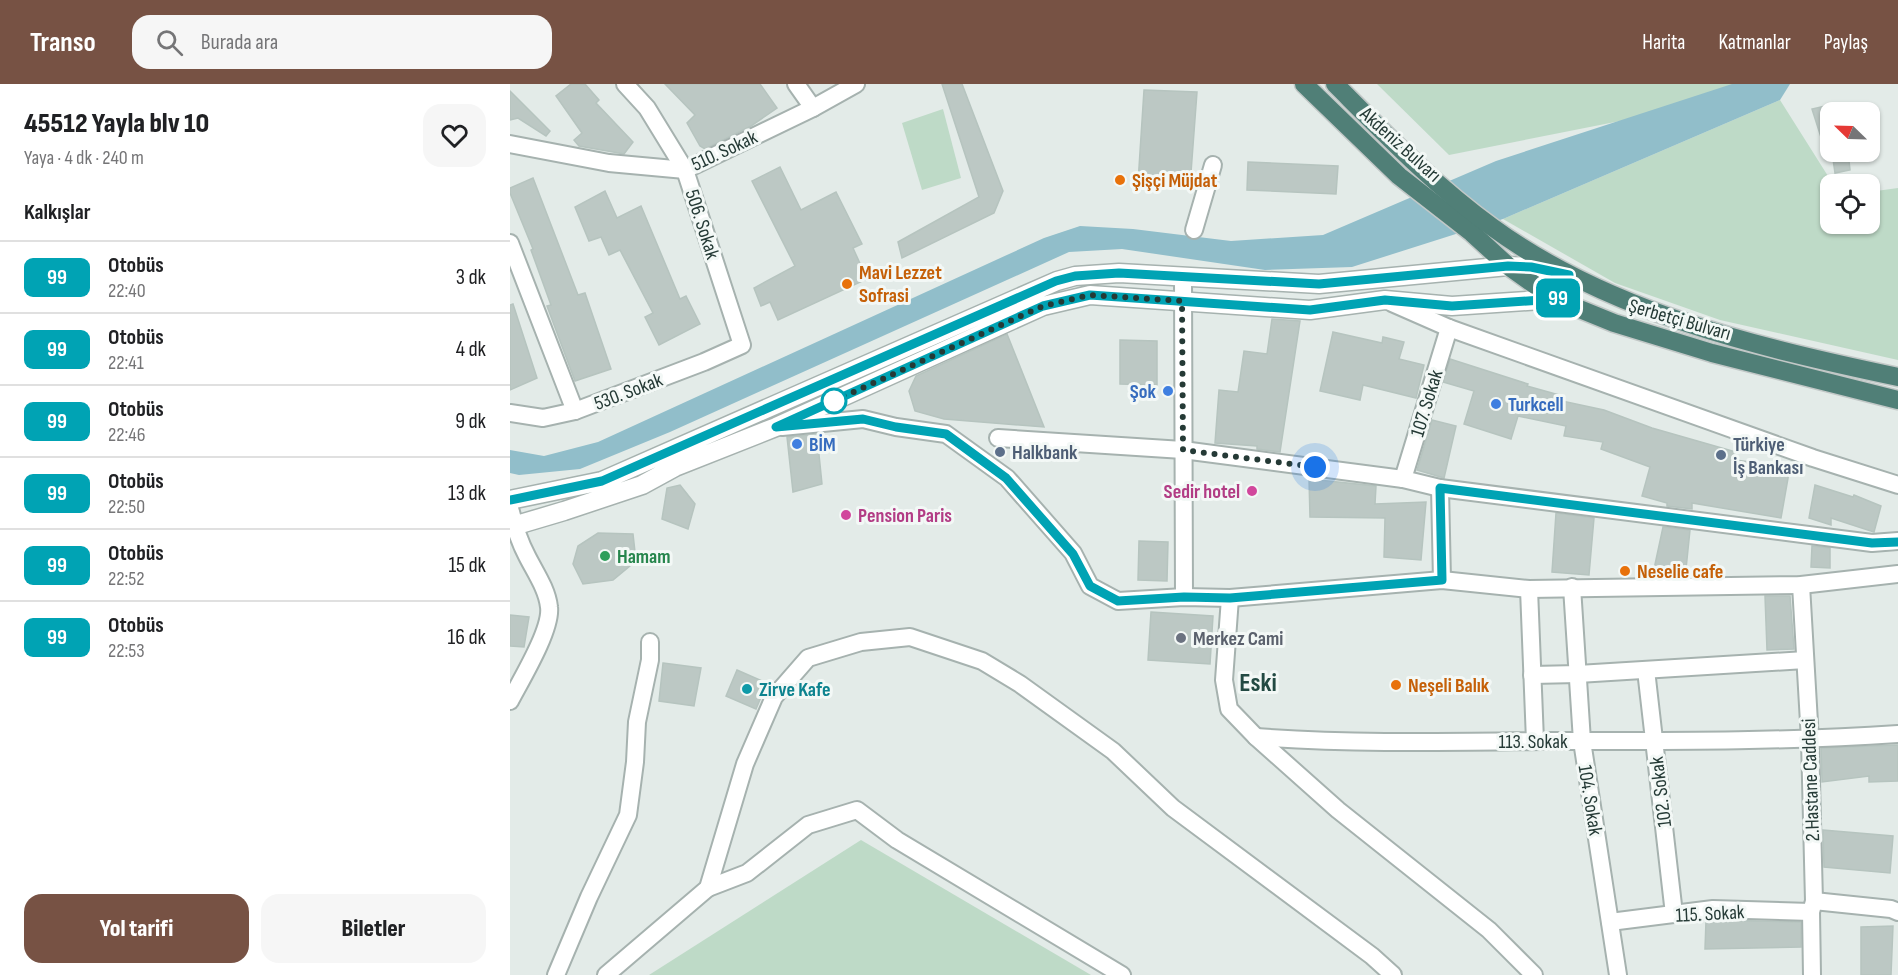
<!DOCTYPE html>
<html lang="tr">
<meta charset="utf-8">
<style>
body{margin:0;font-family:"Sofia Sans Condensed",sans-serif;background:#f6f6f6;color:#202124;height:100vh;display:flex;flex-direction:column;font-size:22px;white-space:nowrap}
*{box-sizing:border-box;margin:0}
p{font-size:20px;color:#757577}
.icon{flex:none;width:33px;height:33px;fill:none;stroke:currentColor;stroke-width:2;stroke-linecap:round;stroke-linejoin:round}
.map{position:relative;flex:1;overflow:hidden}
.side{display:flex;flex-direction:column;background:#fff;width:510px}
.side>*{flex:none}
.badge{padding:0 12px;border-radius:9px;font-size:21px;line-height:39px}
.needle{width:39px;rotate:293deg}
.buttons{position:absolute;left:1310px;top:18px;display:grid;gap:12px}
.buttons a{display:grid;place-items:center;width:60px;height:60px;border-radius:12px;background:#fff;box-shadow:0 2px 4px #0004;font-size:30px}
.you{position:absolute;width:30px;height:30px;margin:-15px;border:4px solid #fff;border-radius:50%;background:#1a73e8;box-shadow:0 0 0 9px #1a73e833}
.map>.badge{position:absolute;translate:-50% -50%;box-shadow:0 0 0 3px #fff}
h2{padding:0 24px;font-size:22px;line-height:54px}
.round{display:grid;place-items:center;flex:none;width:63px;height:63px;border-radius:18px;background:#f6f6f6}
.head{display:flex;align-items:center;justify-content:space-between;height:102px;padding:0 24px}
h1{font-size:28px;font-weight:800;line-height:45px}
.action{display:flex;gap:12px;margin-top:auto;padding:12px 24px}
.action a{flex:1;height:69px;border-radius:18px;background:#775244;color:#fff;font-size:24px;font-weight:800;line-height:69px;text-align:center}
.action a+a{background:#f6f6f6;color:#202124}
ul{padding:0;list-style:none}
li{display:flex;align-items:center;gap:18px;height:72px;padding:0 24px;border-top:2px solid #e0e0e0}
li div{flex:1}
li b{display:block;font-size:22px}
li em{font-style:normal}
li .badge{min-width:66px;font-weight:700;text-align:center}
header{display:flex;align-items:center;gap:36px;box-sizing:border-box;height:84px;padding:0 30px;background:#775244;color:#fff}
header strong{font-size:28px}
nav{display:flex;gap:33px;margin-inline-start:auto;font-size:21px}
.search{width:420px;height:54px;background:#f6f6f6;display:flex;align-items:center;gap:15px;box-sizing:border-box;padding:0 21px;border-radius:18px;color:#757577;font-size:22px}
main{display:flex;flex:1;min-height:0}
.map>svg:first-child{display:block}
.green{fill:#bedac7}
.water{fill:#91beca}
.building{fill:#bcc8c4;stroke:#b6c4bf;stroke-width:1.5}
.lines{fill:none;stroke-linecap:round;stroke-linejoin:round}
.minor-casing{stroke:#a6b2af;stroke-width:20}
.tertiary-casing{stroke:#a6b2af;stroke-width:21}
.trunk-casing{stroke:#c2c8c7;stroke-width:21}
.minor{stroke:#fff;stroke-width:16}
.tertiary{stroke:#fff;stroke-width:18}
.trunk{stroke:#507f77;stroke-width:18}
.line-casing{stroke:#fff;stroke-width:14}
.line{stroke:#00a3b4;stroke-width:9}
.walk{stroke:#253a36;stroke-width:6;stroke-dasharray:0 10.8}
.food-dot{fill:#e8710a;stroke:#f3f8f6;stroke-width:2}
.shop-dot{fill:#3f7fe0;stroke:#f3f8f6;stroke-width:2}
.stop-dot{fill:#fff;stroke:#00a3b4;stroke-width:3}
.service-dot{fill:#5c6f8a;stroke:#f3f8f6;stroke-width:2}
.hotel-dot{fill:#d1479c;stroke:#f3f8f6;stroke-width:2}
.leisure-dot{fill:#2e9e5b;stroke:#f3f8f6;stroke-width:2}
.worship-dot{fill:#6b7280;stroke:#f3f8f6;stroke-width:2}
.culture-dot{fill:#0f9aa8;stroke:#f3f8f6;stroke-width:2}
.labels{text-anchor:middle;stroke-width:6;stroke-linejoin:round;paint-order:stroke}
.street-label{font-size:20px;fill:#253a36;stroke:#f3f8f6}
.food-label{font-size:20px;font-weight:bold;fill:#c56008;stroke:#f3f8f6;text-anchor:start}
.shop-label{font-size:20px;font-weight:bold;fill:#366cbe;stroke:#f3f8f6;text-anchor:start}
.service-label{font-size:20px;font-weight:bold;fill:#4e5e75;stroke:#f3f8f6;text-anchor:start}
.hotel-label{font-size:20px;font-weight:bold;fill:#b23c85;stroke:#f3f8f6;text-anchor:end}
.leisure-label{font-size:20px;font-weight:bold;fill:#27864d;stroke:#f3f8f6;text-anchor:start}
.worship-label{font-size:20px;font-weight:bold;fill:#5b616d;stroke:#f3f8f6;text-anchor:start}
.culture-label{font-size:20px;font-weight:bold;fill:#0d838f;stroke:#f3f8f6;text-anchor:start}
.district-label{font-size:26px;font-weight:bold;fill:#234a43;stroke:#f3f8f6}
</style>
<header>
<strong>Transo</strong>
<div class="search"><svg class="icon" aria-label="search" viewBox="0 0 24 24"><circle cx="10" cy="10" r="6"/><path d="M15 15l6 6"/></svg>Burada ara</div>
<nav><a>Harita</a><a>Katmanlar</a><a>Paylaş</a></nav>
</header>
<main>
<section class="side">
<div class="head"><div><h1>45512 Yayla blv 10</h1><p>Yaya · 4 dk · 240 m</p></div><a class="round"><svg class="icon" aria-label="heart" viewBox="0 0 24 24"><path d="M12 20l-8-8c-3-5 5-10 8-4 3-6 11-1 8 4z"/></svg></a></div>
<h2>Kalkışlar</h2>
<ul>
<li><span class="badge" style="background:#00a3b4;color:#fff">99</span><div><b>Otobüs</b><p>22:40</p></div><em>3 dk</em></li>
<li><span class="badge" style="background:#00a3b4;color:#fff">99</span><div><b>Otobüs</b><p>22:41</p></div><em>4 dk</em></li>
<li><span class="badge" style="background:#00a3b4;color:#fff">99</span><div><b>Otobüs</b><p>22:46</p></div><em>9 dk</em></li>
<li><span class="badge" style="background:#00a3b4;color:#fff">99</span><div><b>Otobüs</b><p>22:50</p></div><em>13 dk</em></li>
<li><span class="badge" style="background:#00a3b4;color:#fff">99</span><div><b>Otobüs</b><p>22:52</p></div><em>15 dk</em></li>
<li><span class="badge" style="background:#00a3b4;color:#fff">99</span><div><b>Otobüs</b><p>22:53</p></div><em>16 dk</em></li>
</ul>
<div class="action"><a>Yol tarifi</a><a>Biletler</a></div>
</section>
<div class="map">
<svg width="1388" height="891" viewBox="0 0 1388 891">
<rect width="100%" height="100%" fill="#e3ebe8"/>
<g class="green">
<path d="M867 0H1231L1186 22 939 71Z"/>
<path d="M1270 16 1323 100H1320V140H1359V108L1388 104V276L1210 236 1105 199 993 135Z"/>
<path d="M433 25 451 94 412 106 392 39Z"/>
<path d="M351 756 581 891H139Z"/>
</g>
<path class="water" d="M1222 0H1280L1270 16 993 135 842 183 755 186 612 165 559 168 160 348 70 385 9 391 0 389V366L34 372 88 358 534 154 570 142 623 145 721 157 813 151 986 77Z"/>
<g class="building">
<path d="M61 0H75L89 16 86 19 123 58 114 70 69 62 64 56 72 49 46 12Z"/>
<path d="M155 0H250L267 24 241 42 195 65 190 62 177 39 185 31Z"/>
<path d="M432 0H452L493 107 484 129 392 174 388 158 469 113Z"/>
<path d="M634 6 687 8 680 102 628 99Z"/>
<path d="M0 7 40 47 36 52 8 34 0 36Z"/>
<path d="M1320 21V72H1317L1302 25Z"/>
<path d="M1322 68H1338L1340 86 1325 89Z"/>
<path d="M738 78 828 82 826 110 737 106Z"/>
<path d="M270 83 291 126 326 108 352 160 343 164 357 195 268 236 260 218 251 222 244 204 285 182 242 97Z"/>
<path d="M23 94 68 211 75 209 101 285 65 297 37 222 41 221 21 166 23 165 0 109V104Z"/>
<path d="M95 107 107 134 131 122 170 215 176 212 190 240 149 261 135 233 143 229 110 166 99 171 91 153 79 157 65 123Z"/>
<path d="M3 220 27 294 0 306V221Z"/>
<path d="M762 235 790 237 770 368 747 365V362L705 359 709 306 728 308 734 267 757 270Z"/>
<path d="M823 248 872 259 873 253 894 258 889 275 914 281 906 314 853 301 850 316 810 307Z"/>
<path d="M497 250 534 343 434 335 405 327 399 307 406 292Z"/>
<path d="M610 256 647 257V301L610 300Z"/>
<path d="M940 275 1018 300 1017 302 1053 312 1052 317 1094 326 1142 344 1226 368 1225 376 1280 383 1271 434 1182 419V425L1157 422V419L1132 412 1140 383 1091 365 1093 358 1054 352 1056 342 1008 332 1001 355 954 340 964 307 933 298Z"/>
<path d="M922 336 946 342 934 394 907 386Z"/>
<path d="M298 351H307L312 400 283 408 277 353Z"/>
<path d="M799 395 866 402 865 420 916 418 911 476 874 473 875 434 800 433Z"/>
<path d="M170 401 185 420 178 445 152 435 157 404Z"/>
<path d="M1305 401 1343 413 1344 411 1371 422 1364 448 1321 434V441L1299 434Z"/>
<path d="M1046 429 1084 434 1079 491 1042 488Z"/>
<path d="M1153 443 1180 446 1176 485H1144Z"/>
<path d="M88 449 123 450 126 477 103 496 73 500 63 480 68 462Z"/>
<path d="M629 457 658 458 657 497 628 496Z"/>
<path d="M1302 462 1320 464V484L1301 483Z"/>
<path d="M1255 512H1280L1284 565 1257 566Z"/>
<path d="M641 528 703 532 700 580 638 576Z"/>
<path d="M0 531 19 533 14 563 0 562Z"/>
<path d="M153 579 191 584 184 622 149 617Z"/>
<path d="M227 586 257 599 246 625 216 612Z"/>
<path d="M1388 661V697L1359 698V692L1312 698 1311 664Z"/>
<path d="M1313 746 1383 752 1380 789 1314 783Z"/>
<path d="M1203 836 1291 838V863L1195 865 1196 837Z"/>
<path d="M1383 842 1381 891H1351V843Z"/>
</g>
<g class="lines">
<g class="minor-casing">
<g id="minor">
<path d="M286 0 303 24"/>
<path d="M0 60 99 79 175 86 303 24 346 0"/>
<path d="M684 146 703 81"/>
<path d="M0 159 65 327"/>
<path d="M673 193 674 513"/>
<path d="M882 219 939 244 1303 374 1388 401"/>
<path d="M0 329 33 334 65 327 194 278 232 261 175 86 137 24 115 0"/>
<path d="M272 343 353 335 386 343 436 350 497 394 563 469 580 502 608 517 674 513 720 514 932 496 1019 505 1291 501 1388 490"/>
<path d="M488 354 673 366 893 395 930 404 1362 459 1388 457"/>
<path d="M893 395 939 244"/>
<path d="M930 404 932 496"/>
<path d="M0 424C4 441 9 457 17 472 25 488 37 505 39 523 42 545 11 596 0 617"/>
<path d="M1291 501 1300 656 1304 817 1301 828 1302 891"/>
<path d="M1062 503 1072 657 1108 891"/>
<path d="M1019 505 1025 657"/>
<path d="M720 514 714 596 719 625 746 653 828 726 979 846 1024 891"/>
<path d="M1136 586 1164 830"/>
<path d="M1022 591 1068 590 1295 576"/>
<path d="M746 653C842 660 937 658 1033 657 1151 657 1270 658 1388 650"/>
<path d="M198 804 237 789 298 741 347 726 387 756 612 891"/>
<path d="M1304 817 1381 825 1388 828"/>
<path d="M1100 838 1203 825 1301 828"/>
<path d="M46 891 79 813 118 731 125 678 127 638 140 576V558"/>
<path d="M96 891 198 804 235 680 264 613 298 574 351 558 400 553 472 577 510 600 603 667 663 724 862 872 883 891"/>
</g>
</g>
<g class="tertiary-casing">
<path id="tertiary" d="M0 416 92 397 547 197 565 192 609 189 809 200 998 182 1021 183 1059 191 1058 209 1045 215 942 222 875 216 800 226 580 211 533 222 266 343 165 383 132 401 54 427 0 443"/>
</g>
<g class="trunk-casing">
<g id="trunk">
<path d="M794 0 889 92 962 149 998 182 1045 215 1104 239 1202 269 1388 316"/>
<path d="M825 0C875 50 925 102 982 143 1098 228 1250 264 1388 293"/>
</g>
</g>
<use href="#minor" class="minor"/>
<use href="#tertiary" class="tertiary"/>
<use href="#trunk" class="trunk"/>
</g>
<g class="lines">
<g class="line-casing">
<path id="line" d="M0 416 92 397 546 197 565 192 609 189 809 200 998 182 1021 183 1059 191 1058 209 1046 215 942 222 875 216 800 226 580 211 533 222 266 343 353 335 386 343 436 350 496 394 563 470 580 502 608 517 674 513 720 514 932 496 930 404 1362 459 1388 458"/>
</g>
<use href="#line" class="line"/>
<path class="walk" d="M324 317 533 222 580 211 672 217 673 366 805 383"/>
</g>
<g class="food-dot">
<circle cx="610" cy="96" r="6"/>
<circle cx="337" cy="200" r="6"/>
<circle cx="1115" cy="487" r="6"/>
<circle cx="886" cy="601" r="6"/>
</g>
<g class="shop-dot">
<circle cx="658" cy="307" r="6"/>
<circle cx="986" cy="320" r="6"/>
<circle cx="287" cy="360" r="6"/>
</g>
<circle class="stop-dot" cx="324" cy="317" r="12"/>
<g class="service-dot">
<circle cx="490" cy="368" r="6"/>
<circle cx="1211" cy="371" r="6"/>
</g>
<g class="hotel-dot">
<circle cx="742" cy="407" r="6"/>
<circle cx="336" cy="431" r="6"/>
</g>
<circle class="leisure-dot" cx="95" cy="472" r="6"/>
<circle class="worship-dot" cx="671" cy="554" r="6"/>
<circle class="culture-dot" cx="237" cy="605" r="6"/>
<g class="labels">
<g class="street-label">
<text transform="translate(891 60) rotate(42)" y="7">Akdeniz Bulvarı</text>
<text transform="translate(214 66) rotate(-25)" y="7">510. Sokak</text>
<text transform="translate(193 140) rotate(72)" y="7">506. Sokak</text>
<text transform="translate(1170 235) rotate(16)" y="7">Şerbetçi Bulvarı</text>
<text transform="translate(118 307) rotate(-21)" y="7">530. Sokak</text>
<text transform="translate(916 319) rotate(-73)" y="7">107. Sokak</text>
<text x="1023" y="664">113. Sokak</text>
<text transform="translate(1300 696) rotate(-92)" y="7">2.Hastane Caddesi</text>
<text transform="translate(1150 708) rotate(-97)" y="7">102. Sokak</text>
<text transform="translate(1081 716) rotate(81)" y="7">104. Sokak</text>
<text transform="translate(1200 829) rotate(-3)" y="7">115. Sokak</text>
</g>
<g class="food-label">
<text x="622" y="103">Şişçi Müjdat</text>
<text x="349" y="195">Mavi Lezzet<tspan x="349" dy="23">Sofrasi</tspan></text>
<text x="1127" y="494">Neselie cafe</text>
<text x="898" y="608">Neşeli Balık</text>
</g>
<g class="shop-label">
<text x="646" y="314" text-anchor="end">Şok</text>
<text x="998" y="327">Turkcell</text>
<text x="299" y="367">BİM</text>
</g>
<g class="service-label">
<text x="1223" y="367">Türkiye<tspan x="1223" dy="23">İş Bankası</tspan></text>
<text x="502" y="375">Halkbank</text>
</g>
<g class="hotel-label">
<text x="730" y="414">Sedir hotel</text>
<text x="348" y="438" text-anchor="start">Pension Paris</text>
</g>
<g class="leisure-label">
<text x="107" y="479">Hamam</text>
</g>
<g class="worship-label">
<text x="683" y="561">Merkez Cami</text>
</g>
<g class="culture-label">
<text x="249" y="612">Zirve Kafe</text>
</g>
<g class="district-label">
<text x="748" y="607">Eski</text>
</g>
</g>
</svg>
<div class="buttons">
<a><svg class="needle" viewBox="-14 -14 28 28"><path d="M0-13l5 13h-10z" fill="#e53935"/><path d="M0 13l5-13h-10z" fill="#757577"/></svg></a>
<a><svg class="icon" aria-label="locate" viewBox="0 0 24 24"><circle cx="12" cy="12" r="6"/><path d="M12 2v4M12 18v4M2 12h4M18 12h4"/></svg></a>
</div>
<div class="you" style="left:805px;top:383px"></div>
<b class="badge" style="left:1048px;top:214px;background:#00a3b4;color:#fff">99</b>
</div>
</main>
